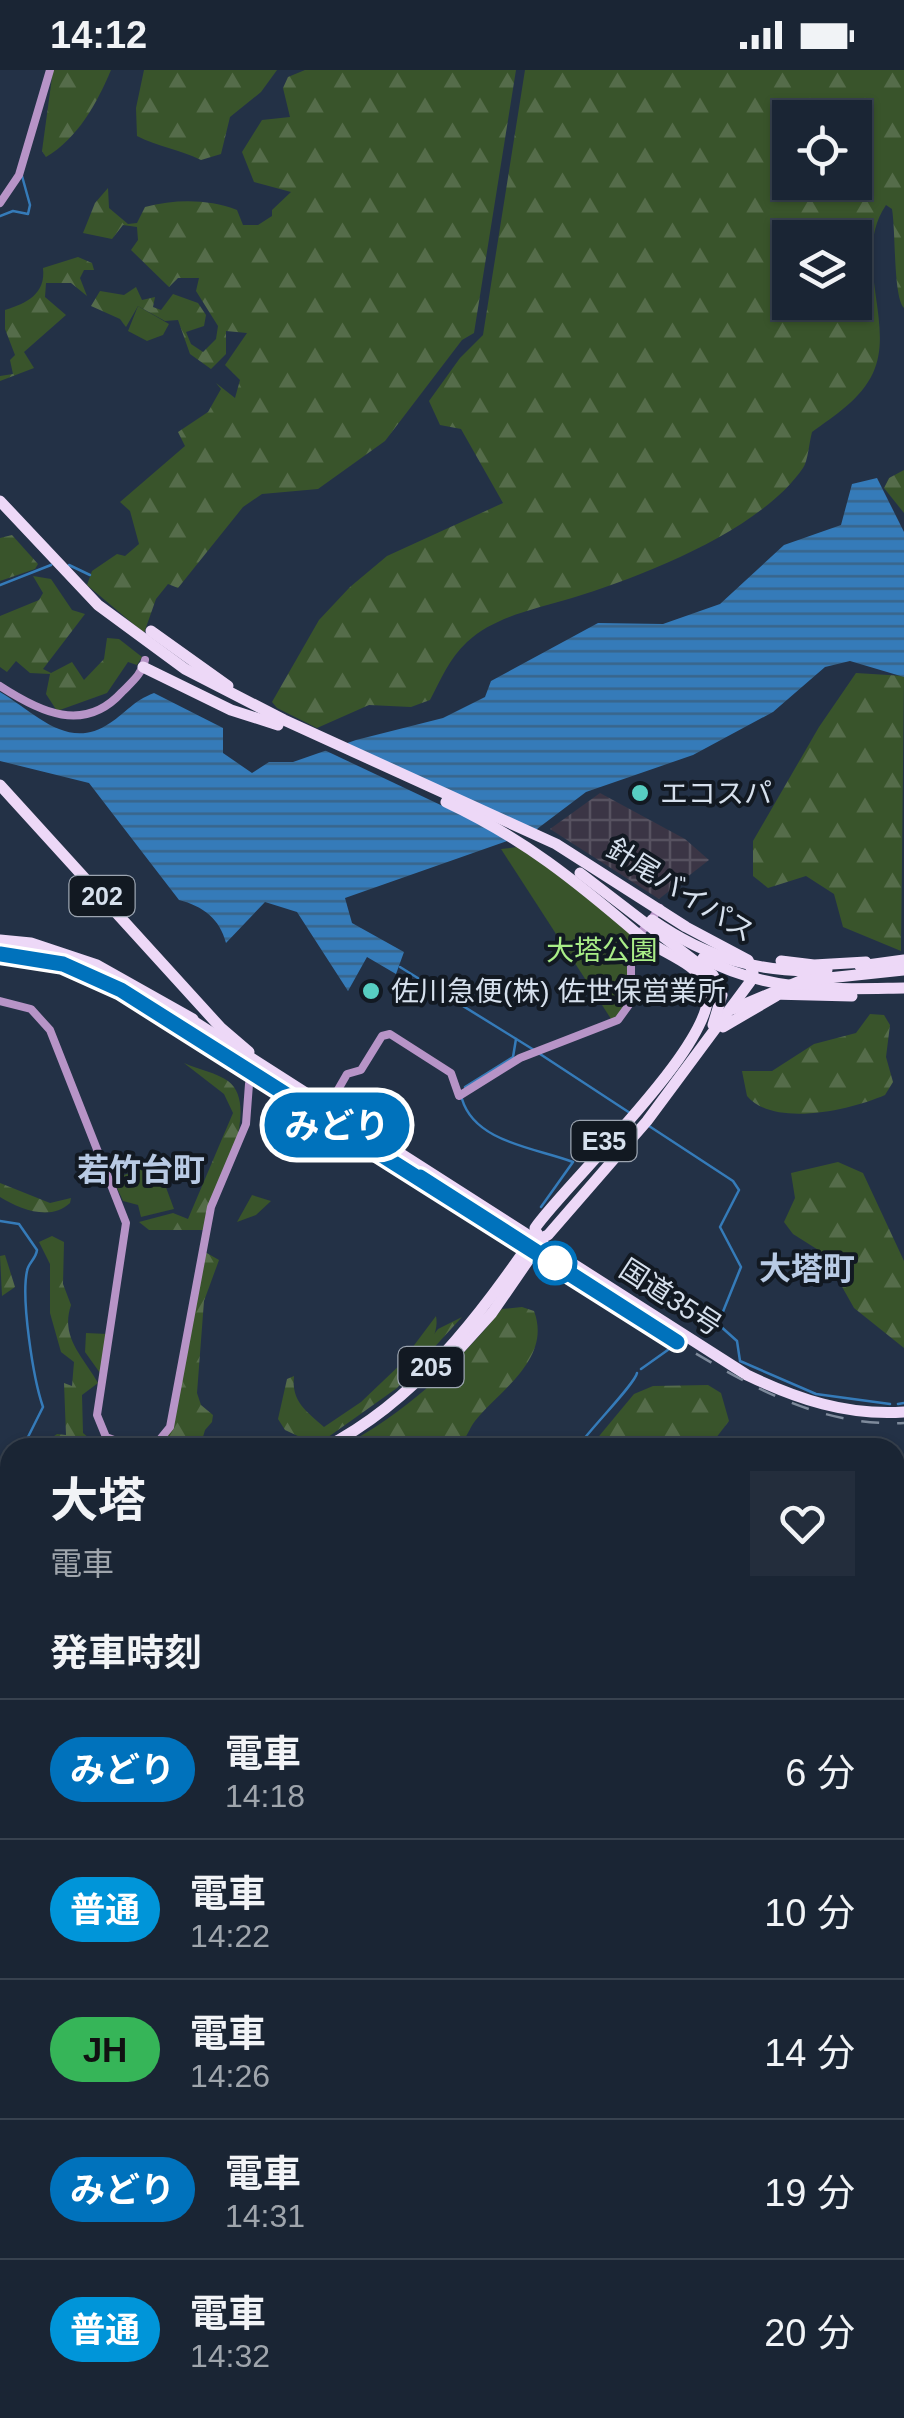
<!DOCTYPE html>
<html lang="ja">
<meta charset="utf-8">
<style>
body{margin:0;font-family:Helvetica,"Noto Sans JP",sans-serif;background:#232d3c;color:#f1f3f6;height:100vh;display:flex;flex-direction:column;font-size:38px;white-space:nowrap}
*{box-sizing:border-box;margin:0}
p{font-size:32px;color:#9fa5ac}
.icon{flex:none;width:55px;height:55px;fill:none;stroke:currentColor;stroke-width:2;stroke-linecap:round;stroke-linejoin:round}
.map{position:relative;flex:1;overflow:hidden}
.side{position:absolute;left:0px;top:1368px;width:905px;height:982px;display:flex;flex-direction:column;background:#1a2534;border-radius:30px 30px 0 0;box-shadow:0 2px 8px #0004,0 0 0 2px #38424f}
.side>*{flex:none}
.badge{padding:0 20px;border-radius:32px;font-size:35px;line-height:65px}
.fabs{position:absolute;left:772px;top:30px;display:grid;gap:20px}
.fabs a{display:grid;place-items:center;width:100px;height:100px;border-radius:0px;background:#1a2534;box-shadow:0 2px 8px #0004,0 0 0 2px #38424f;font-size:50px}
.map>.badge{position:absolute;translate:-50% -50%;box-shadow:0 0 0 5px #fff}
h2{padding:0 50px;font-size:38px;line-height:90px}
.round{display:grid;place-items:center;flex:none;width:105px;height:105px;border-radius:0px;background:#232d3c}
.overview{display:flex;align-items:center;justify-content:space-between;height:170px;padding:0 50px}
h1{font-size:48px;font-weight:700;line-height:75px}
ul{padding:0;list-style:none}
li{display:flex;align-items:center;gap:30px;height:140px;padding:0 50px;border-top:2px solid #38424f}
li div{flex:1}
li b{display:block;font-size:38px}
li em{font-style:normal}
li .badge{min-width:110px;font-weight:700;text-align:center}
.status{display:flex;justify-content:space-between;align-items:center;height:70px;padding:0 50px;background:#1a2534;direction:ltr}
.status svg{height:28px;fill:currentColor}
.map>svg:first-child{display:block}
.industrial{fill:url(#industrial-grid)}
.green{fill:#39542b}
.forest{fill:url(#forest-firs);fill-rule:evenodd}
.water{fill:url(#water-rules)}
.pier{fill:#233146}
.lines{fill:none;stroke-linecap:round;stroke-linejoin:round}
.stream{stroke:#357bb9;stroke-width:2.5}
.river{stroke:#357bb9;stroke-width:9}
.secondary{stroke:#b794c7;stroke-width:8}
.highway{stroke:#edd8f7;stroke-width:11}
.rail{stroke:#7e8a9b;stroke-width:2.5;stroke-dasharray:18 18;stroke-linecap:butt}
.line-casing{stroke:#fff;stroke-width:22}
.line{stroke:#0072bc;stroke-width:15}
.poi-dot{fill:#57cec2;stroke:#121922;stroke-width:4}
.stop-dot{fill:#fff;stroke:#0072bc;stroke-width:5}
.labels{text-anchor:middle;stroke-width:8;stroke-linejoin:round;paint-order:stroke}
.shield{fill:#121922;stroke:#9ba4b0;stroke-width:2.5}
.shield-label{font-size:25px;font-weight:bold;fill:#d6e0ed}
.poi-label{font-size:28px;fill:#d6e0ed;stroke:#121922;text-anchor:start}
.street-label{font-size:28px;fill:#d6e0ed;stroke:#121922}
.park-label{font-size:28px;fill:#a9ed87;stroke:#121922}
.quarter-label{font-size:32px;font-weight:bold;fill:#b8cae4;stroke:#121922}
</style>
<div class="status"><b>14:12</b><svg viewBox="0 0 49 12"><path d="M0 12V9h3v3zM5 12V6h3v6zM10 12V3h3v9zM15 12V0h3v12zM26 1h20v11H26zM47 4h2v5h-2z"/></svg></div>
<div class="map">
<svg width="904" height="2348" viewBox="0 0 904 2348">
<defs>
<pattern id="industrial-grid" width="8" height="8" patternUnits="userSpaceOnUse" patternTransform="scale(2.5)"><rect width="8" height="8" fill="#3b3545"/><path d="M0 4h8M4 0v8" fill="none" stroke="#575260"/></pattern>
<pattern id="forest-firs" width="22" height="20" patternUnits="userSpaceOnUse" patternTransform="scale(2.5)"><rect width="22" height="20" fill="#39542b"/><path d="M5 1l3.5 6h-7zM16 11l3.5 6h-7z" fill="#556c4a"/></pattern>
<pattern id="water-rules" width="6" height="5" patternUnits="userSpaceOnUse" patternTransform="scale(2.5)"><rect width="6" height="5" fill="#357bb9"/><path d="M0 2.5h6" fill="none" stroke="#39658b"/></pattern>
</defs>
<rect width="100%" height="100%" fill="#233146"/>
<path class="industrial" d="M600 723 685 769 709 790 659 829 550 759Z"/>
<g class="green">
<path d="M138 236 169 254 163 265 147 271 128 261Z"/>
<path d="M517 777 556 800 635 868 631 932 613 952 501 779Z"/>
<path d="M157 1093 174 1139 141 1147 138 1135 123 1131 113 1109Z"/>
<path d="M252 1125 271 1131 256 1145 237 1152Z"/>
<path d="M436 1246C440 1264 424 1292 403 1290Z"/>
<path d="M86 1263 108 1264 100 1303 85 1282Z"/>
</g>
<g class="forest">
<path d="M53 0H111C97 33 78 68 46 87L42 81Z"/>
<path d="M144 0H277L261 22 230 47 221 84 201 90C179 79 158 77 137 66L136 38Z"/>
<path d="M305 0H516L474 263 462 270 385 371 318 419 262 424 243 437 178 518 168 514 156 529 144 563 87 515 92 501 117 484 125 486 139 474 130 441 120 432 185 376 178 362 208 342 221 319 216 313 235 328 240 310 225 295 247 263 226 261V284L211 299 190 284 178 250 165 251 138 236 126 257 120 249 91 236 100 221 124 225 136 217 142 230 155 227 153 237 161 240 173 224 198 233 206 245 204 256 186 262 191 274 203 282 216 269 218 256 196 221 199 208H178L169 217 131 180 138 170 137 157 123 155 112 169 83 163 95 133 108 118 109 138 128 154 137 153 145 137C176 129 208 129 237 140L243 155H258L272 146V140L291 122 254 112 242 82 262 50 290 47 283 18 288 7Z"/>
<path d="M525 0H904V238C893 226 896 163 892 139L886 135C851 187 896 254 873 303 861 329 834 346 812 362 809 373 808 391 803 398 760 461 641 507 572 528 536 539 495 546 467 572 449 589 441 609 430 630L411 637 369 635 317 658 277 638 272 632 319 550 350 517 387 486 503 433 461 359 440 355 429 331 460 288 483 265ZM790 48H855V112H790ZM790 168H855V232H790Z"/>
<path d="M78 187 92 193 94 200H84L80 208 87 226 71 213H46L45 227 66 245 24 282 34 298 0 311V306L13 304 10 290 15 285 5 259V240C27 233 46 224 43 198Z"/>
<path d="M904 400V443L884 418 889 408Z"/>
<path d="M12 465 38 494 35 499 0 511V468Z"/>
<path d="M33 506 51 509 72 540 85 544 43 599 51 603 72 592 84 610 104 589 107 568 119 569 142 587 137 595 128 592 107 623 57 641 46 624 50 604 30 603 16 591 7 602 0 597V546L39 530 43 523Z"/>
<path d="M856 603 904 606 901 881 843 857 834 824 806 806 768 818 753 806V771L819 657Z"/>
<path d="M870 944 884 945 890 955 886 987 893 1012 885 1025C851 1040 774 1058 747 1026L742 1001H772L814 974 856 963Z"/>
<path d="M184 993C197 999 217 1003 228 1011 263 1037 215 1127 203 1160H149L139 1152 173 1143 188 1149 233 1043 224 1024Z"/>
<path d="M838 1092 863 1103 904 1191V1278L854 1238 823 1183 793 1164 784 1152 795 1128 791 1103Z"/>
<path d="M0 1113 50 1133 71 1128 70 1133C51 1151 21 1140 0 1127Z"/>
<path d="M52 1166 64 1172 63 1214 71 1235C60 1268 83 1286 98 1313L82 1325 83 1363 95 1373 116 1377 41 1375 57 1364 66 1365 64 1313 72 1316 74 1292 61 1282 50 1243V1194L39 1172Z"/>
<path d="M205 1182 219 1190 204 1231 197 1323 201 1335 213 1345 212 1352 205 1360 200 1377 152 1378 161 1376 174 1355Z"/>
<path d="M5 1185 15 1217 2 1226 0 1186Z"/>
<path d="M522 1237 534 1241C552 1289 500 1320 475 1351 469 1359 466 1369 459 1377L340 1378C405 1343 455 1297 502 1239Z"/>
<path d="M462 1247 397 1318 317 1375 285 1360 278 1349 287 1309 294 1306C291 1331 306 1341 324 1357L361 1332 403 1292 412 1293 438 1259Z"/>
<path d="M708 1315 721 1323 729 1351 709 1377H590L634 1324 653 1316Z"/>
<path d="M10 1396V1440L0 1446V1397Z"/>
<path d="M895 1446 904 1448V1580L895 1575Z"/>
<path d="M0 1628 10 1635V1717L0 1710Z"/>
<path d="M0 1912 10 1927V2340H862L871 2348H0Z"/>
<path d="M904 2198V2271L895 2295V2202Z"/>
</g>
<path class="water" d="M877 408 904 462V607L850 591 825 597 773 642 693 685 586 722 533 762 345 828 352 853 404 882 396 904 367 887 348 921 297 842 265 832 226 873C220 849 203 836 179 830L89 713 0 691V622C36 643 68 682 110 653 127 642 133 631 154 623L223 658V683L252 703 269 692H293L356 670 443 648 485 627 491 611 598 553 663 554 720 534 784 475 841 455 852 414Z"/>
<path class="pier" d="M340 670 535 767 519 772 318 677Z"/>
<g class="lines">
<g class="stream">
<path d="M0 146 13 141 28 144 30 135 22 106"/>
<path d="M69 495 90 505"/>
<path d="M0 515 51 495"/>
<path d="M400 897 534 980"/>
<path d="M540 984 630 1043"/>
<path d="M465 1017 513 987 516 969"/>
<path d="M462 1029C475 1073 537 1078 573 1092L541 1137"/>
<path d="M649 1056 733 1111 739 1120 720 1157 741 1197 718 1254 737 1271 740 1291 816 1324 890 1334"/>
<path d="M0 1151 19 1154 37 1180C36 1189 28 1193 27 1201 21 1229 33 1308 43 1337L27 1369 37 1378"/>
<path d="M545 1195 672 1277 641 1299"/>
<path d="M898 1334 904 1333"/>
<path d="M577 1378C588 1361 635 1314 637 1303"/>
</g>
<path class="river" d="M895 2046 904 2044"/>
<g class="secondary">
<path d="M0 133 19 105 50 0"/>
<path d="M0 616C40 642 84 664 122 622 132 612 142 604 145 590"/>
<path d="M0 931 31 939 50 960 126 1153 97 1345 106 1367 135 1378"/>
<path d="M328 1037 347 1004 361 1000 382 966 390 964 451 1003 459 1026 520 988 618 950 631 932V875L660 838"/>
<path d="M138 1378 157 1373 170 1357 211 1137 246 1054 249 1014"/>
<path d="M820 1378 852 1375"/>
<path d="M895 1686 904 1681"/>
<path d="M0 1712 10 1721"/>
<path d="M895 1986 904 1976"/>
<path d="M895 2144 904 2151"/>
<path d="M877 2340 881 2348"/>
</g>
<g class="highway">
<path d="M0 431 98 535 185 599 284 650 556 774 686 857 748 890 753 903 750 912 647 1051 548 1165 536 1170"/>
<path d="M151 561 228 616"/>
<path d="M143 597 231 640 278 655"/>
<path d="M0 715 221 958 249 982"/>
<path d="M446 732C523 768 576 811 640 866 659 882 696 892 706 915 728 963 566 1113 535 1158L536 1170"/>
<path d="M580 803 713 905 722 925 713 955"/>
<path d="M652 850C707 888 760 904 827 900"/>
<path d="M0 870 31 873 97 895 193 949"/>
<path d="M703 888C768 923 832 919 904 918"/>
<path d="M781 891 814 895 866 892"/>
<path d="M860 896 904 890"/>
<path d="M771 924 852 926"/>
<path d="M733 939 800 911 904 900"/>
<path d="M187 947 747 1305C797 1329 847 1346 904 1342"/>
<path d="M723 957 776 926"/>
<path d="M444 1296 492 1243 543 1169"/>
<path d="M324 1378C418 1330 478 1247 537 1163"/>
<path d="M0 1525 10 1519"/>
</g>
<g class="rail">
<path d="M0 884 63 894 121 920 677 1272"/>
<path d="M665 1265C740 1310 813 1357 904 1353"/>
</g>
</g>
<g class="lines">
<g class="line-casing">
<path id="line" d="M0 884 63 894 121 920 677 1272 420 1107"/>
</g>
<use href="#line" class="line"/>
</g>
<g class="poi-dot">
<circle cx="640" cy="723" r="10"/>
<circle cx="371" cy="921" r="10"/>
</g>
<circle class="stop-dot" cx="555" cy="1193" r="20"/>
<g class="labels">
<g class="shield">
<rect x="69.5" y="806" width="65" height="40" rx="8"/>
<rect x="571.5" y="1051" width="65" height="40" rx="8"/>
<rect x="398.5" y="1277" width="65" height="40" rx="8"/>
</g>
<g class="shield-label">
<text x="102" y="835">202</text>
<text x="604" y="1080">E35</text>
<text x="431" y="1306">205</text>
</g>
<g class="poi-label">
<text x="660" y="733">エコスパ</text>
<text x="391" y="931">佐川急便(株) 佐世保営業所</text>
</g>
<g class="street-label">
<text transform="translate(681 820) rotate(32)" y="10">針尾バイパス</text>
<text transform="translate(671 1227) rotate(33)" y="10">国道35号</text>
</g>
<g class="park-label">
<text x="602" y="890">大塔公園</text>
</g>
<g class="quarter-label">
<text x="141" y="1111">若竹台町</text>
<text x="807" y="1210">大塔町</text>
</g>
</g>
</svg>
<div class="fabs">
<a><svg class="icon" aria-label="locate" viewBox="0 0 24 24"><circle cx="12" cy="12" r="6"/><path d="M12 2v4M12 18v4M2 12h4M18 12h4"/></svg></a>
<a><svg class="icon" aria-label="layers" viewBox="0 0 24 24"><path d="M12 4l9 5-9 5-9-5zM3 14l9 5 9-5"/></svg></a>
</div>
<b class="badge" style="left:337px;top:1055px;background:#0072bc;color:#fff">みどり</b>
<section class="side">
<div class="overview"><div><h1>大塔</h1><p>電車</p></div><a class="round"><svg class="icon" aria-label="heart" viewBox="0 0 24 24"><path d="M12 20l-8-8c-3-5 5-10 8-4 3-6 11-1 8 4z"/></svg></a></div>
<h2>発車時刻</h2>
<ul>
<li><span class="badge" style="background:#0072bc;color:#fff">みどり</span><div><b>電車</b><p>14:18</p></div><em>6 分</em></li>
<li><span class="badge" style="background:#0095d9;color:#fff">普通</span><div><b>電車</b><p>14:22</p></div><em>10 分</em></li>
<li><span class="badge" style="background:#36b558;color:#111">JH</span><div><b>電車</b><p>14:26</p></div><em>14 分</em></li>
<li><span class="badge" style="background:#0072bc;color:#fff">みどり</span><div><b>電車</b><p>14:31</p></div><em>19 分</em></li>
<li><span class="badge" style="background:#0095d9;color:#fff">普通</span><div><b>電車</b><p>14:32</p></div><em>20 分</em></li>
</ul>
</section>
</div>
